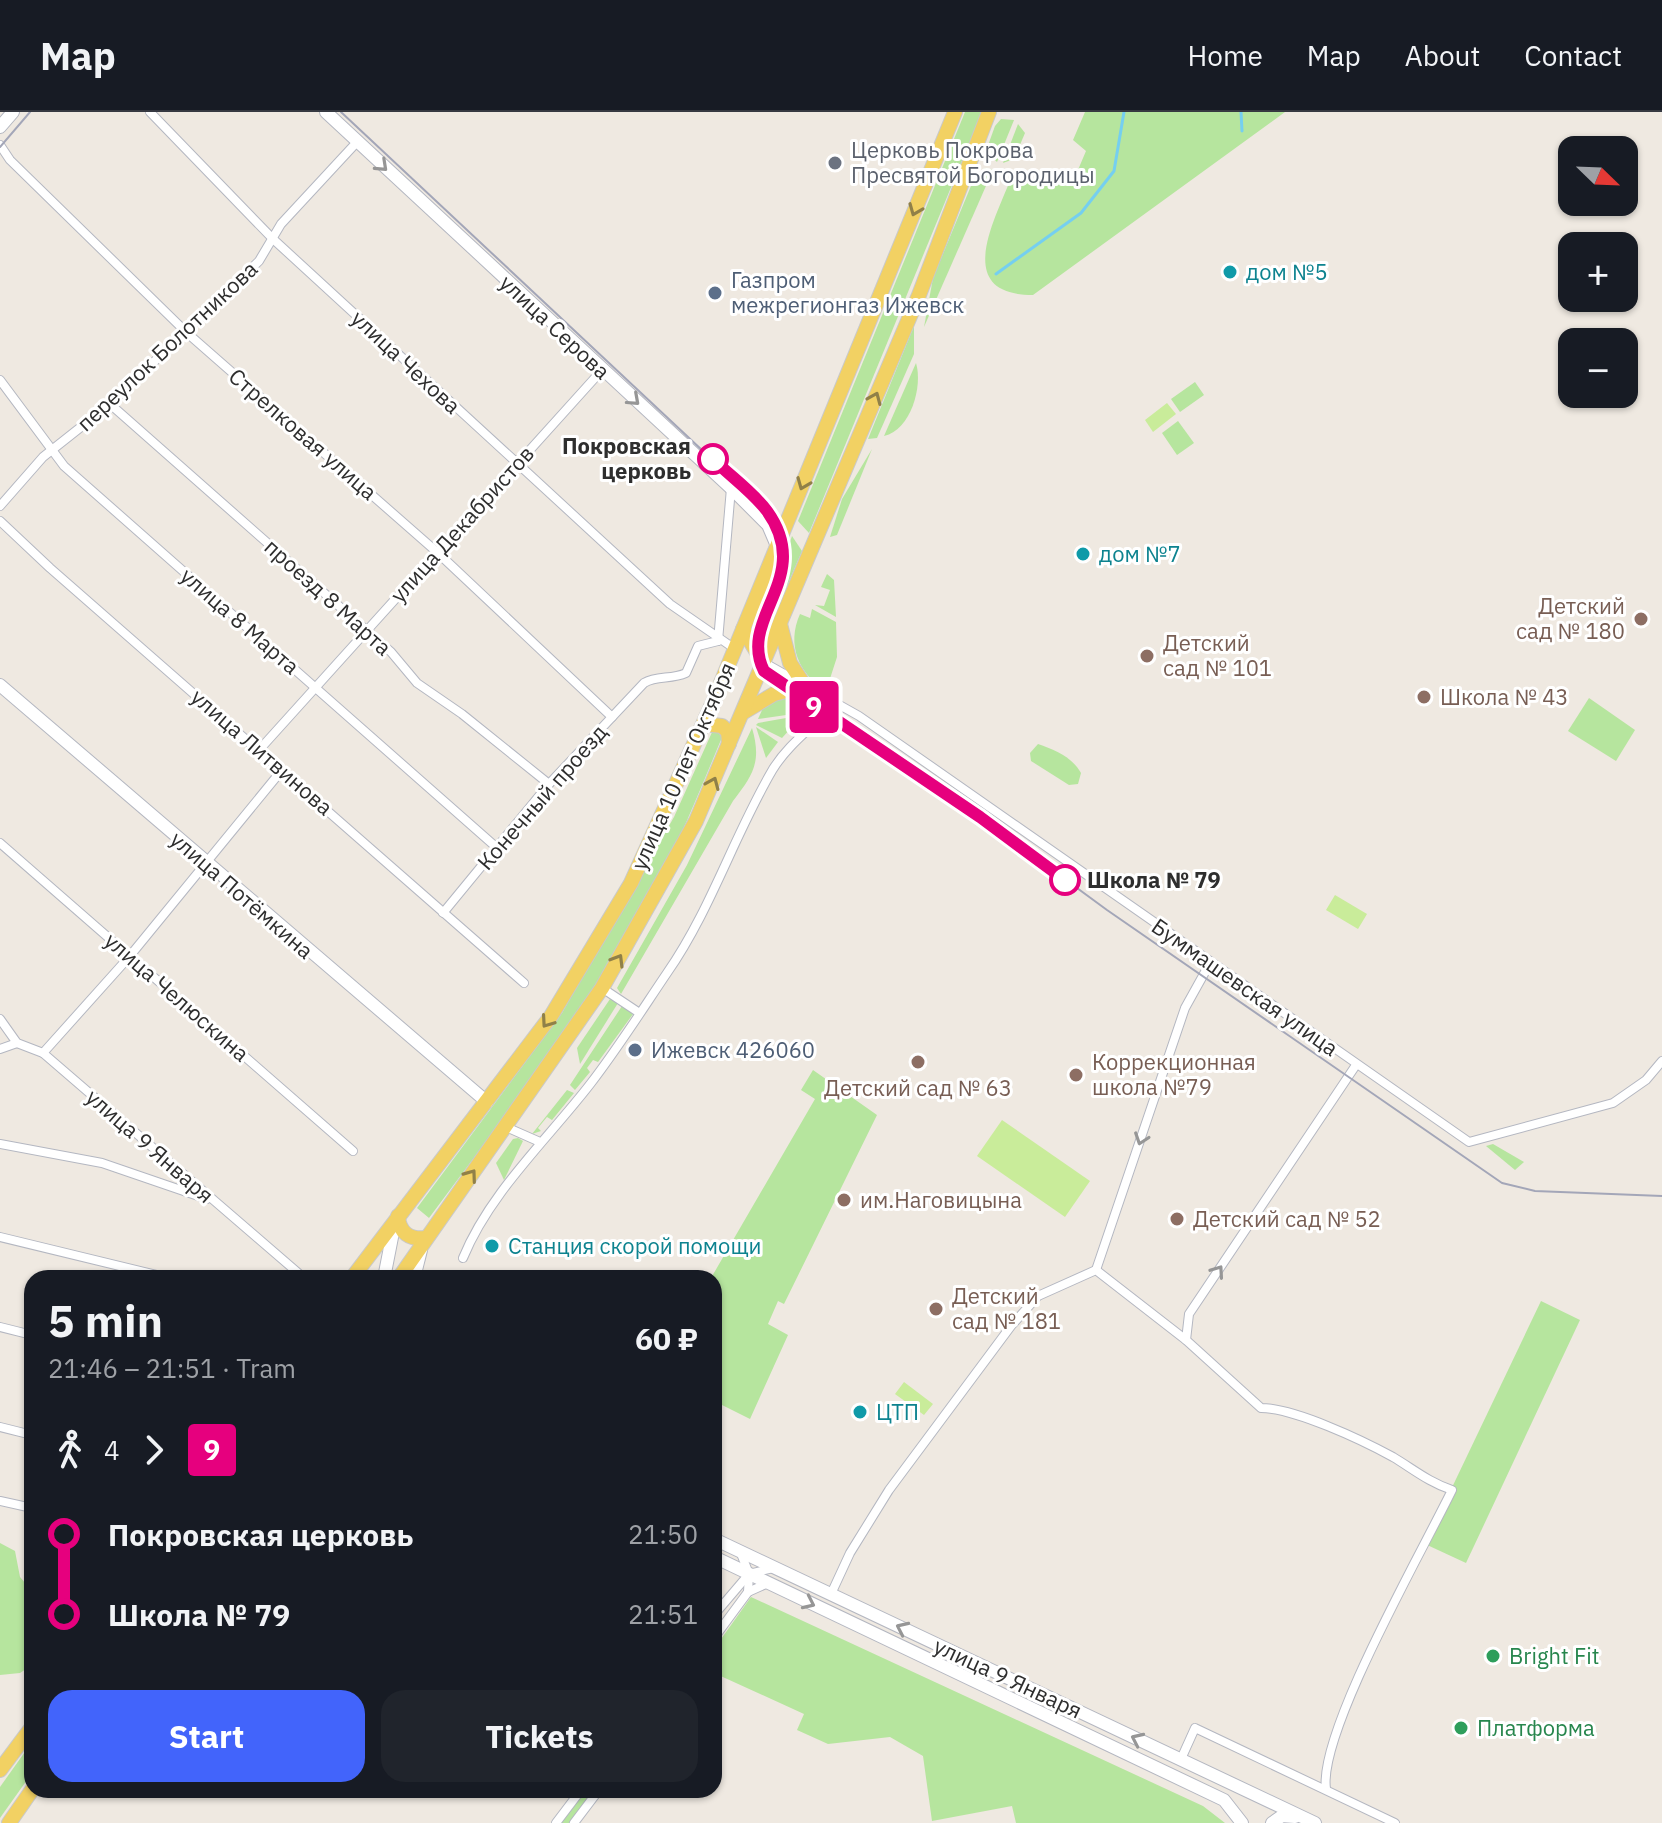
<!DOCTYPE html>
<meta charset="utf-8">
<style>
body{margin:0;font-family:"IBM Plex Sans",sans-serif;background:#20242c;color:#f1f3f6;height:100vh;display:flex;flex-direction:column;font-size:30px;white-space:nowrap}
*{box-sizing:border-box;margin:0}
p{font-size:26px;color:#9ea1a6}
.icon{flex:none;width:44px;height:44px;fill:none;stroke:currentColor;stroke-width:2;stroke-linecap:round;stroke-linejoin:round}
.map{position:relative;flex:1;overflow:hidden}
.details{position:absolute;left:24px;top:1158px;width:698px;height:528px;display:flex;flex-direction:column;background:#171b24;border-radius:24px;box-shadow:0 2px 6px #0004}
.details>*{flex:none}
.badge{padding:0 16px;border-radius:6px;font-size:28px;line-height:52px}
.needle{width:52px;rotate:113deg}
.tools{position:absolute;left:1558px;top:24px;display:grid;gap:16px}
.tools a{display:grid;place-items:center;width:80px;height:80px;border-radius:16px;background:#171b24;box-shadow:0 2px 6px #0004;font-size:40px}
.map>.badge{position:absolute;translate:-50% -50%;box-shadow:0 0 0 4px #fff}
.legs{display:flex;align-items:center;gap:12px;height:88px;padding:0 24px;font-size:26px}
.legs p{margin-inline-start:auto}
.head{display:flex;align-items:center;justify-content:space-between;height:136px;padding:0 24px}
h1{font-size:44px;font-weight:700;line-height:60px}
.cta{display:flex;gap:16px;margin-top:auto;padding:16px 24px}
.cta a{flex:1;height:92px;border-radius:24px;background:#4264fb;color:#fff;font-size:32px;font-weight:700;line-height:92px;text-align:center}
.cta a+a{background:#20242c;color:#f1f3f6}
ul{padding:0 24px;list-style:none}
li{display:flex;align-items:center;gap:28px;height:80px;font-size:30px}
li i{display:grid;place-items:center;width:12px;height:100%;margin:0 10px;background:currentColor}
li i::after{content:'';width:20px;height:20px;margin:-10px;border:6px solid;border-radius:50%;background:#171b24}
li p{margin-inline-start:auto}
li:first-child i{background:linear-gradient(#0000 50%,currentColor 0)}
li:last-child i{background:linear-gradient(currentColor 50%,#0000 0)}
header{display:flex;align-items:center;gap:48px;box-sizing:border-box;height:112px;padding:0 40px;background:#171b24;border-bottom:2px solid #363941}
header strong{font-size:38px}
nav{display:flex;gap:44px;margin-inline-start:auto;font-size:28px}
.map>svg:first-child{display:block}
.green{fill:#b6e59e}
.pitch{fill:#c9ec9a}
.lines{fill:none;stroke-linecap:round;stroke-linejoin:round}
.stream{stroke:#75cff0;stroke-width:3}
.street-casing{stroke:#b4b7c1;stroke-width:10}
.secondary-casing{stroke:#b4b7c1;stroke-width:14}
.primary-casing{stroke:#c9c9c9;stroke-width:16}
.street{stroke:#fff;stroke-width:8}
.secondary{stroke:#fff;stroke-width:12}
.primary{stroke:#f2d163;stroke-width:14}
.tram{stroke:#a3a6b8;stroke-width:2}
.oneway{stroke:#969696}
.oneway2{stroke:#908048}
.line-1-casing{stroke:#fff;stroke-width:18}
.line-1{stroke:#e6007e;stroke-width:12}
.worship-dot{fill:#6b7280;stroke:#fff;stroke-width:3}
.culture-dot{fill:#0f9aa8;stroke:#fff;stroke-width:3}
.service-dot{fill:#5c6f8a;stroke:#fff;stroke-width:3}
.stop-1-dot{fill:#fff;stroke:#e6007e;stroke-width:4}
.education-dot{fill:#8d6e63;stroke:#fff;stroke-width:3}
.leisure-dot{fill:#2e9e5b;stroke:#fff;stroke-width:3}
.labels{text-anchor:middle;stroke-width:6;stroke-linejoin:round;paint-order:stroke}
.worship-label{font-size:22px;fill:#5b616d;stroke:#fff;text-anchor:start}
.culture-label{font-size:22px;fill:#0d838f;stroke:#fff;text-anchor:start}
.service-label{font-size:22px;fill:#4e5e75;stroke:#fff;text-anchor:start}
.street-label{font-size:22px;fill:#2e2e2e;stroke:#fff}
.stop-label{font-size:22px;font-weight:bold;fill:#2e2e2e;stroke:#fff;text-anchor:end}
.education-label{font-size:22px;fill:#785e54;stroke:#fff;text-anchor:start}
.leisure-label{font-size:22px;fill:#27864d;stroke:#fff;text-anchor:start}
</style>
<header>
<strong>Map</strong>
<nav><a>Home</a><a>Map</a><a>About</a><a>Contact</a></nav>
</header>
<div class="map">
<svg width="1662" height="1711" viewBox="0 0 1662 1711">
<rect width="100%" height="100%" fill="#efe9e1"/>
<g class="green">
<path d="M965 0H982L809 421 798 409Z"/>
<path d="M1085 0H1285L1033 183C952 183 995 108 1011 66L1072 72 1086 39 1073 28Z"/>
<path d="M1001 7 1014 8 997 50 986 39 995 14Z"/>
<path d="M1018 12 1025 21 1014 47 1003 51Z"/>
<path d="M985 56 993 58 924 215 933 166 973 69Z"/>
<path d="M914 214V242L877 326 868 327Z"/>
<path d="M916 251C923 274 911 318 884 324Z"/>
<path d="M1195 270 1204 283 1180 300 1171 287Z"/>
<path d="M1178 309 1194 331 1177 343 1162 321Z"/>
<path d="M872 337 837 423 830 425 842 387Z"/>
<path d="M792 424 802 439 765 525 761 526 759 518Z"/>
<path d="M827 462 834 468 836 505 815 493 824 494 830 478 821 475Z"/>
<path d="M812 497 836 510 837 545 826 579C799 562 786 533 800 502L810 506Z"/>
<path d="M791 581 812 595 807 600 758 607 763 596Z"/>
<path d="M1589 586 1635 618 1616 649 1568 619Z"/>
<path d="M803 603 782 626 756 613 758 611Z"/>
<path d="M756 615 778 630 766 646Z"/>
<path d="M752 616C762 650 753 663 733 689L621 882 617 876 687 753Z"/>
<path d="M713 618 723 623C697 685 673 747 638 805 576 911 502 1008 429 1106L417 1096 562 901 674 705Z"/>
<path d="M1038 632C1055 638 1072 645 1081 661L1078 672 1069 673 1031 649 1030 641Z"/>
<path d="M610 887 618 891 580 952 577 936Z"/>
<path d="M622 894 633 902 598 950 593 948 587 956 590 960 575 978 570 973Z"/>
<path d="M813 958 877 1003 784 1192 778 1189 768 1212 788 1223 750 1307 714 1289 711 1166 815 987 801 978Z"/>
<path d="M567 978 574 981 552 1008 547 1005 538 1016 541 1019 532 1022Z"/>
<path d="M518 1026 523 1029 504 1068 496 1051 513 1027Z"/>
<path d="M1493 1032 1524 1050 1515 1058 1486 1034Z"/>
<path d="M1541 1189 1580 1208 1466 1451 1425 1432Z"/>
<path d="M0 1431 15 1439 20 1465 32 1479V1553L20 1561 0 1563Z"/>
<path d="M751 1485 1203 1694 1225 1711H1016L1012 1694 932 1709 923 1644 890 1625 828 1632 797 1618 804 1602 714 1561V1537Z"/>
<path d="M32 1630V1661L0 1706V1675Z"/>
<path d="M584 1678H596L571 1711H560Z"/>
</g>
<g class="pitch">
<path d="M1167 291 1176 302 1153 320 1145 308Z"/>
<path d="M1335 783 1367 802 1358 817 1326 798Z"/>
<path d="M1002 1008 1090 1069 1065 1105 977 1044Z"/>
<path d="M904 1270 933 1292 924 1303 895 1282Z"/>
</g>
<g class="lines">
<g class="stream">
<path d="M1241 0 1242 19"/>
<path d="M996 162 1081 101 1114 59 1124 0"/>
</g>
<g class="street-casing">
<g id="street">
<path d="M150 0 273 127 517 351 670 492 735 537"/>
<path d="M0 33 10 48 186 220 438 441 612 605"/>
<path d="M0 268 64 354 496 735"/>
<path d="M110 292 391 540 417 571 462 602 549 672"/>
<path d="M0 394 43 345 110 292 259 149 281 112 357 30"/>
<path d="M0 409 50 456 524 871"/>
<path d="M718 529 731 376"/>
<path d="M763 550 859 604 1469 1030 1613 991 1646 968 1662 949"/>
<path d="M260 637 602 258"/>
<path d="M0 731 353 1039"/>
<path d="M443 801 549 672 644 571C657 563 671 568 686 561L698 534 718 529"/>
<path d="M602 876 638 900"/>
<path d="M0 907 17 931 43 941 304 1166"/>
<path d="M0 937 17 931"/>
<path d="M43 941 129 845 282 658"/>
<path d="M506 1015 540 1030"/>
<path d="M0 1032 102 1051 207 1087"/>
<path d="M0 1125 169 1166"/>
<path d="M463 1146C490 1080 548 1027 591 971 618 936 642 898 667 861 711 798 734 723 773 657 790 630 814 615 835 591"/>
<path d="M1096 1158 1185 896 1210 851"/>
<path d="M0 1215 32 1223"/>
<path d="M1186 1228 1189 1202 1356 953"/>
<path d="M0 1315 32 1323"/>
<path d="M0 1389 32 1396"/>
<path d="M740 1439 749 1462 748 1480"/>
<path d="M831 1482 850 1441 889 1378 1011 1214 1038 1184 1096 1158 1186 1228 1261 1296C1294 1296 1362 1328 1393 1345 1413 1357 1430 1371 1452 1378 1423 1438 1318 1621 1326 1677"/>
<path d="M714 1503 749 1462 773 1456"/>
<path d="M714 1526 748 1480 768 1471"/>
<path d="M1181 1647 1195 1616 1395 1711"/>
<path d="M556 1711 581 1678"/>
<path d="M574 1711 599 1678"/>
</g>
</g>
<g class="secondary-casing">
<g id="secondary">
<path d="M326 0 731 376 768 413 777 434"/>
<path d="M0 15 13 0"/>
<path d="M0 573 487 990"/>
<path d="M384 1166 394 1115"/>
<path d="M414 1166 421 1138"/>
<path d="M714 1427 1315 1711"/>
<path d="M714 1445 1224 1688 1242 1711"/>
<path d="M1272 1711 1282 1704 1295 1705"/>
</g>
</g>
<g class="primary-casing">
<g id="primary">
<path d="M743 517 763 550"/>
<path d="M744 600 774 582 805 574 790 551 780 512"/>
<path d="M704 612 722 614 728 620 729 632"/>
<path d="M398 1104C399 1121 410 1128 426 1126"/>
<path d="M352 1166 551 904 631 771 714 588 955 0"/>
<path d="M399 1166 602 876 696 709 919 183 989 0"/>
<path d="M0 1658 32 1615"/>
<path d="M9 1711 32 1678"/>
</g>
</g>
<use href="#street" class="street"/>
<use href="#secondary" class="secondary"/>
<use href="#primary" class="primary"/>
<g class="tram">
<path d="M341 0 765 397C777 414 787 435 784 457 778 489 738 536 770 565L980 705 1107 798 1502 1071 1535 1079 1662 1084"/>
<path d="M0 35 30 0"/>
</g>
</g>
<defs><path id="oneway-chevron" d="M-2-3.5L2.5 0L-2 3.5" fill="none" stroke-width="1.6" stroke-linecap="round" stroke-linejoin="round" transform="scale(2)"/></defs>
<g class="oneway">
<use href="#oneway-chevron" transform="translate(382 54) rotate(43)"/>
<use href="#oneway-chevron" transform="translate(634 288) rotate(42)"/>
<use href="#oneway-chevron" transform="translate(1141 1027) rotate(109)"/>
<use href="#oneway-chevron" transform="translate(1218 1159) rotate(-55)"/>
<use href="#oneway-chevron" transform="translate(809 1491) rotate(25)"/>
<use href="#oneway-chevron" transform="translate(902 1516) rotate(-155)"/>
<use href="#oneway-chevron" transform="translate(1137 1627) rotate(-155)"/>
</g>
<g class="oneway2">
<use href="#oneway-chevron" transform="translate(915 98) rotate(112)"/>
<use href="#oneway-chevron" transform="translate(875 286) rotate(-67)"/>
<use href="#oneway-chevron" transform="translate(803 372) rotate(112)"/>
<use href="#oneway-chevron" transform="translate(713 671) rotate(-67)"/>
<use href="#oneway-chevron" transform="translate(618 848) rotate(-59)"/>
<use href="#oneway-chevron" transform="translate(547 910) rotate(125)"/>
<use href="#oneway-chevron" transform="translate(471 1063) rotate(-54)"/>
</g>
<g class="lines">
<g class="line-1-casing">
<path id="line-1" d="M713 347C730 364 753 380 767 399 815 466 737 505 764 559L980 705 1065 768"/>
</g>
<use href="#line-1" class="line-1"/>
</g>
<circle class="worship-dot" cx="835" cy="51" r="8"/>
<g class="culture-dot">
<circle cx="1230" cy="160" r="8"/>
<circle cx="1083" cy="442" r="8"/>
<circle cx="492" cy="1134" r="8"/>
<circle cx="860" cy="1300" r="8"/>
</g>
<g class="service-dot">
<circle cx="715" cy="181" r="8"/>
<circle cx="635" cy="938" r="8"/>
</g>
<g class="stop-1-dot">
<circle cx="713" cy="347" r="14"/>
<circle cx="1065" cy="768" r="14"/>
</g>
<g class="education-dot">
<circle cx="1641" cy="507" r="8"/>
<circle cx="1147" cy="544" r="8"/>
<circle cx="1424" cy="585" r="8"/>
<circle cx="918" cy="950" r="8"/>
<circle cx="1076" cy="963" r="8"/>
<circle cx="844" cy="1088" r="8"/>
<circle cx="1177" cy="1107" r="8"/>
<circle cx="936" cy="1197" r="8"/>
</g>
<g class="leisure-dot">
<circle cx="1493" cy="1544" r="8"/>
<circle cx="1461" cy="1616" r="8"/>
</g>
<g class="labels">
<g class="worship-label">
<text x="851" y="46">Церковь Покрова<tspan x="851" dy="25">Пресвятой Богородицы</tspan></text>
</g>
<g class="culture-label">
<text x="1246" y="168">дом №5</text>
<text x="1099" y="450">дом №7</text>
<text x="508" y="1142">Станция скорой помощи</text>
<text x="876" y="1308">ЦТП</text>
</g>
<g class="service-label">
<text x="731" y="176">Газпром<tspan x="731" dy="25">межрегионгаз Ижевск</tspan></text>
<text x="651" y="946">Ижевск 426060</text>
</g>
<g class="street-label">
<text transform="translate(555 215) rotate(43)" y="8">улица Серова</text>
<text transform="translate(167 234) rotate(-43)" y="8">переулок Болотникова</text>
<text transform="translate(406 250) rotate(43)" y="8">улица Чехова</text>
<text transform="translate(303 322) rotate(41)" y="8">Стрелковая улица</text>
<text transform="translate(462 412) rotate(-48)" y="8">улица Декабристов</text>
<text transform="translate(328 485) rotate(42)" y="8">проезд 8 Марта</text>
<text transform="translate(240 509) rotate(41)" y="8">улица 8 Марта</text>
<text transform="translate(262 640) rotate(41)" y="8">улица Литвинова</text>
<text transform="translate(683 654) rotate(-66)" y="8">улица 10 лет Октября</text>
<text transform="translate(542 685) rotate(-49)" y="8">Конечный проезд</text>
<text transform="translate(242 783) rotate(41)" y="8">улица Потёмкина</text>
<text transform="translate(1245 875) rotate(35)" y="8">Буммашевская улица</text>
<text transform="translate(177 885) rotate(41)" y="8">улица Челюскина</text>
<text transform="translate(150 1034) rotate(41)" y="8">улица 9 Января</text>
<text transform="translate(1008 1566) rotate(25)" y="8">улица 9 Января</text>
</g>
<g class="stop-label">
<text x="691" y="342">Покровская<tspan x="691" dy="25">церковь</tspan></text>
<text x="1087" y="776" text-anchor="start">Школа № 79</text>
</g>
<g class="education-label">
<text x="1625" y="502" text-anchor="end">Детский<tspan x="1625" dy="25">сад № 180</tspan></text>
<text x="1163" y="539">Детский<tspan x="1163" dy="25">сад № 101</tspan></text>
<text x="1440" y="593">Школа № 43</text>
<text x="1092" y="958">Коррекционная<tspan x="1092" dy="25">школа №79</tspan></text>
<text x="918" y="984" text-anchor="middle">Детский сад № 63</text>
<text x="860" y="1096">им.Наговицына</text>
<text x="1193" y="1115">Детский сад № 52</text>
<text x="952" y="1192">Детский<tspan x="952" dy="25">сад № 181</tspan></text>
</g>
<g class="leisure-label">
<text x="1509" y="1552">Bright Fit</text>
<text x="1477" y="1624">Платформа</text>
</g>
</g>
</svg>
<div class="tools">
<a><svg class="needle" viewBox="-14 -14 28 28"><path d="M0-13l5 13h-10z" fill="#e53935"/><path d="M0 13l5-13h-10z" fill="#9ea1a6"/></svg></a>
<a>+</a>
<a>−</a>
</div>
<b class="badge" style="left:814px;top:595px;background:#e6007e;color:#fff">9</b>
<section class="details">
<div class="head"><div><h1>5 min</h1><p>21:46 – 21:51 · Tram</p></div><b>60 ₽</b></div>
<div class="legs"><svg class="icon" aria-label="walk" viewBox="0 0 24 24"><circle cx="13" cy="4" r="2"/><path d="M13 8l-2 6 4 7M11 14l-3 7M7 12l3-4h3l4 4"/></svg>4<svg class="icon" aria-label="forward" viewBox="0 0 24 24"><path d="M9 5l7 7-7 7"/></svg><b class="badge" style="background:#e6007e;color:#fff">9</b></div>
<ul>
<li><i style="color:#e6007e"></i><b>Покровская церковь</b><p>21:50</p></li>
<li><i style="color:#e6007e"></i><b>Школа № 79</b><p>21:51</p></li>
</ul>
<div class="cta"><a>Start</a><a>Tickets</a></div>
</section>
</div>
